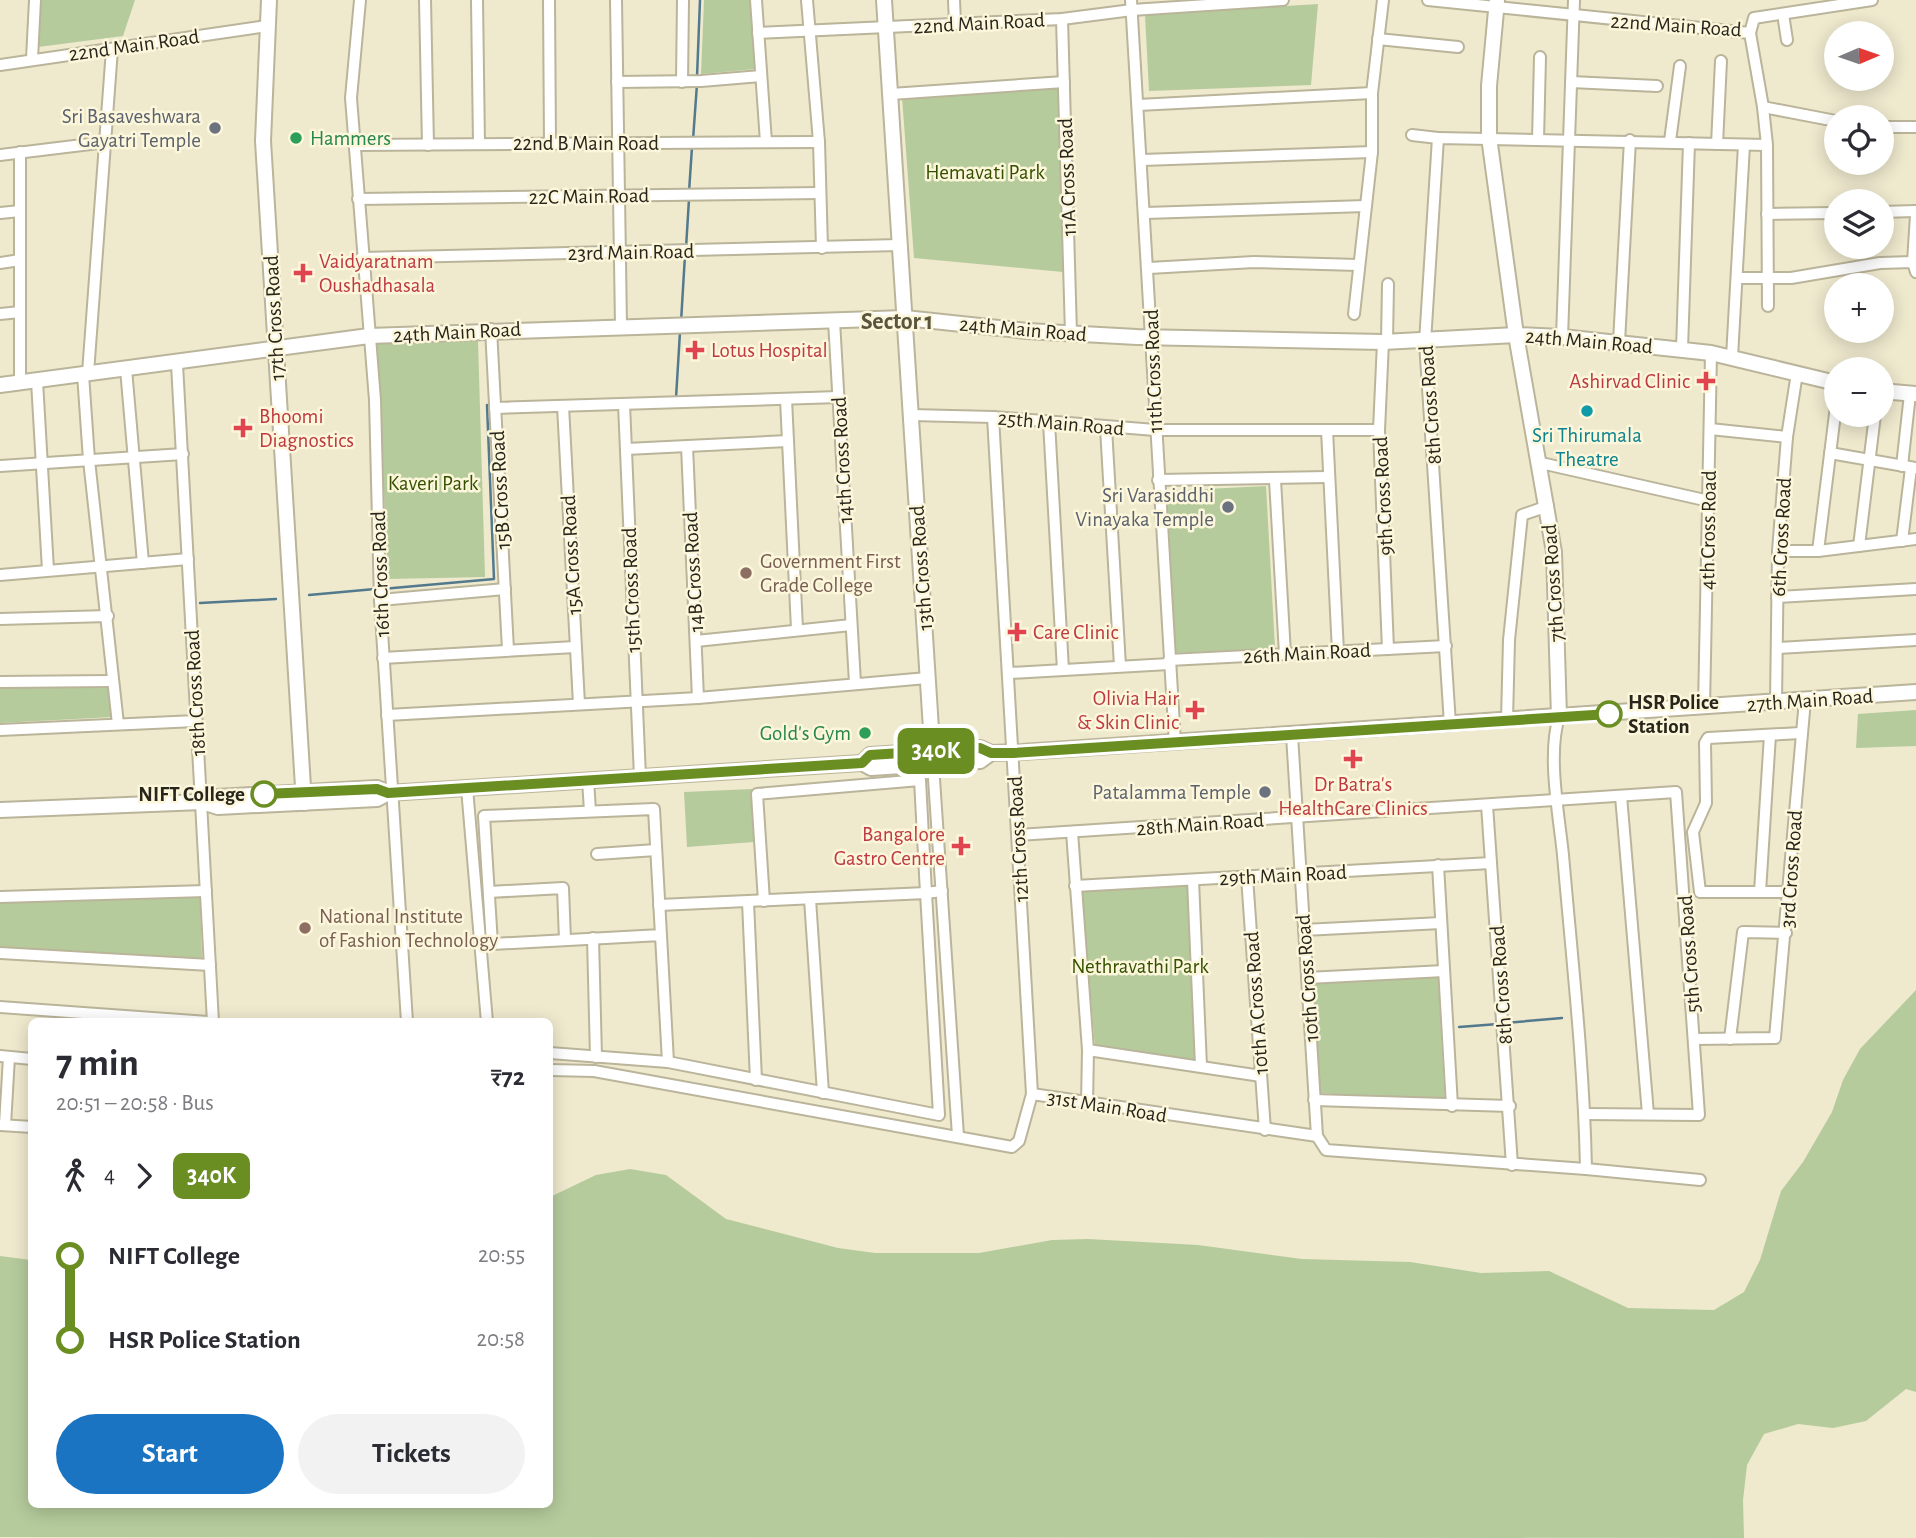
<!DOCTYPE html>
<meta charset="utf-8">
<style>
body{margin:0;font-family:"Alegreya Sans",sans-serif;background:#f2f2f3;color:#2b2b33;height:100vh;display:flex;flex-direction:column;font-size:26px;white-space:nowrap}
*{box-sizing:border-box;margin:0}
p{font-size:23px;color:#7c7c81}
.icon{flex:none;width:38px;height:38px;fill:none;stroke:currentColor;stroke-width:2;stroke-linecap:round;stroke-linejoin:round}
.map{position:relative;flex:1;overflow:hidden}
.sheet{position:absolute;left:28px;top:1018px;width:525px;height:490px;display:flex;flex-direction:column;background:#fff;border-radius:10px;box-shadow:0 4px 18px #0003}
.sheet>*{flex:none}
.badge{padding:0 14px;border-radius:10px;font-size:24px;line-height:46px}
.needle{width:46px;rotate:88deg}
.buttons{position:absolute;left:1824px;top:21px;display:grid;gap:14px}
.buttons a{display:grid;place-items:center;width:70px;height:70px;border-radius:50%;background:#fff;box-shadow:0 4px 18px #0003;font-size:35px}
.map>.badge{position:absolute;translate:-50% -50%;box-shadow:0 0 0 4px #fff}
.legs{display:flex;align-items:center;gap:10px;height:77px;padding:0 28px;font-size:23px}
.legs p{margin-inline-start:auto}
.overview{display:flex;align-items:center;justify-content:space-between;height:119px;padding:0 28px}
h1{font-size:38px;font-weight:600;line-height:52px}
.button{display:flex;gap:14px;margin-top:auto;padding:14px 28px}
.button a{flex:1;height:80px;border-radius:42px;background:#1b74c2;color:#fff;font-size:28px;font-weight:600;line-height:80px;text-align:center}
.button a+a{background:#f2f2f3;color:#2b2b33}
ul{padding:0 28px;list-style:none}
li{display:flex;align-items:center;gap:24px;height:84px;font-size:26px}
li i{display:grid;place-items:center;width:10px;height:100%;margin:0 9px;background:currentColor}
li i::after{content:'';width:18px;height:18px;margin:-9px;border:5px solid;border-radius:50%;background:#fff}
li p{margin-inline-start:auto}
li:first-child i{background:linear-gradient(#0000 50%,currentColor 0)}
li:last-child i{background:linear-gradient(currentColor 50%,#0000 0)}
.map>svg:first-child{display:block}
.green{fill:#b5cb9c}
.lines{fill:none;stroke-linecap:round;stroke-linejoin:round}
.stream{stroke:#53798d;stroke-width:2.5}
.street-casing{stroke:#bab49a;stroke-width:14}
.secondary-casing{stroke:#bab49a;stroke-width:18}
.street{stroke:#fff;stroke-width:10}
.secondary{stroke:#fff;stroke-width:14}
.line-1-casing{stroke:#fff;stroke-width:16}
.line-1{stroke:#6b8e23;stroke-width:10}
.worship-dot{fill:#6b7280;stroke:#fcf6db;stroke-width:2.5}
.leisure-dot{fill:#2e9e5b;stroke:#fcf6db;stroke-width:2.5}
.health-dot{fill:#e0444e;stroke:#fcf6db;stroke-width:2.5}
.culture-dot{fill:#0f9aa8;stroke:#fcf6db;stroke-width:2.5}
.education-dot{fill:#8d6e63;stroke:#fcf6db;stroke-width:2.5}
.stop-1-dot{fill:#fff;stroke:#6b8e23;stroke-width:3.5}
.labels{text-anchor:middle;stroke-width:5;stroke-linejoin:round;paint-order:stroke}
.street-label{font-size:21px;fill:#28261c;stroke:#fcf6db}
.worship-label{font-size:21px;fill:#5b616d;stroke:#fcf6db;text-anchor:end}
.leisure-label{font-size:21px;fill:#27864d;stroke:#fcf6db;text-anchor:start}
.park-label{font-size:21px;fill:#355100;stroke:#fcf6db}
.health-label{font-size:21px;fill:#be3a42;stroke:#fcf6db;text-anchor:start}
.culture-label{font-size:21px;fill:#0d838f;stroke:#fcf6db}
.education-label{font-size:21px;fill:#785e54;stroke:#fcf6db;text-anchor:start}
.stop-label{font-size:21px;font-weight:bold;fill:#28261c;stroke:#fcf6db;text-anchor:start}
.quarter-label{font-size:24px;font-weight:bold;fill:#5a553e;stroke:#fcf6db}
</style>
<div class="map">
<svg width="1916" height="1538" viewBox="0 0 1916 1538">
<rect width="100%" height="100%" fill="#efe9ce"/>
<g class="green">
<path d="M41 0H135L123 36 38 47Z"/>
<path d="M704 0H751L756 69 701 74Z"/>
<path d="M1318 4 1311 85 1149 91 1145 15Z"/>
<path d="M1060 86 1063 272 914 258 902 97Z"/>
<path d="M478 341 485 577 388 579 377 344Z"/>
<path d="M1266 486 1275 648 1175 653 1167 491Z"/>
<path d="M0 688H108L113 717 0 723Z"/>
<path d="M1916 710V746L1856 748 1858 714Z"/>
<path d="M752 789 754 842 687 847 684 792Z"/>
<path d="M1187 885 1195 1060 1095 1046 1081 890Z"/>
<path d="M200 897 202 958 0 948V902Z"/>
<path d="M1438 976 1445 1102 1320 1093 1312 983Z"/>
<path d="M1916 990V1392L1906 1389 1866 1421 1833 1428 1798 1424 1764 1434 1747 1465 1743 1500 1744 1538 0 1537V1256L31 1260 32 1505H550V1197L596 1175 630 1169 666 1175 726 1219 838 1248 875 1253H979L1052 1240 1088 1239 1198 1245 1302 1259 1410 1262 1481 1273 1549 1271 1628 1308 1714 1310 1744 1292 1760 1260 1781 1191 1803 1162 1832 1112 1843 1080 1860 1049Z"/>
</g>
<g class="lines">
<g class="stream">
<path d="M697 77 700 0"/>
<path d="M693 140 697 84"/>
<path d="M689 192 692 147"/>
<path d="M686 248 689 199"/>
<path d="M681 322 685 255"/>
<path d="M676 398 680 332"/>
<path d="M382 589 494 579 487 405"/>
<path d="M309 595 375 589"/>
<path d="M200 603 276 599"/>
<path d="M1505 1023 1562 1018"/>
<path d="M1459 1027 1498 1024"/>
</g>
<g class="street-casing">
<g id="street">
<path d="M360 0 351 98 375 400 380 600 407 1022"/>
<path d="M425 0 428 145"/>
<path d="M477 0 479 144"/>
<path d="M549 0 550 144"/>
<path d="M616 0 621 326"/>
<path d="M756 0 766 142"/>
<path d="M807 0 819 142 822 248"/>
<path d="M954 0 955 23"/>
<path d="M1131 0 1175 743"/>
<path d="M1428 0 1750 33 1754 18 1872 0"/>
<path d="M1783 14 1787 40"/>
<path d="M1062 19 1071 334"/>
<path d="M758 33 1062 19 1132 10 1283 0"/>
<path d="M1750 33 1763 107 1767 145 1768 306"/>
<path d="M1378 39 1458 47"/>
<path d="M32 59 35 0"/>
<path d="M0 65 267 26"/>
<path d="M617 82 701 81 761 76"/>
<path d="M682 82 683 0"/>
<path d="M1571 82 1657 86"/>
<path d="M891 94 1064 82"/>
<path d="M1138 105 1372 93"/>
<path d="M1763 107 1836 121"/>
<path d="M1881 127H1916"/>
<path d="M1412 135 1438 138"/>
<path d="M1538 140 1540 57"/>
<path d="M1670 141 1680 66"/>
<path d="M1717 144 1721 61"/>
<path d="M354 145 819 142"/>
<path d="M20 152V383"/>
<path d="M0 155 107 142"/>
<path d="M1142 160 1372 152"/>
<path d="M358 199 820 193"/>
<path d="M1881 212 1916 211"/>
<path d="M0 213 20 211"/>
<path d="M1145 213 1366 206"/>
<path d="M1767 214 1836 213"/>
<path d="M361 258 900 245"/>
<path d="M1913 262 1916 215"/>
<path d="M0 263 20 260"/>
<path d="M1149 268 1254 262 1358 265"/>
<path d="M1737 278H1791L1880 263 1913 262 1916 272"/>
<path d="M0 314 20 312"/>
<path d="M1354 314 1372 152V93L1383 0"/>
<path d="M834 321 855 683"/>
<path d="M491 329 508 650"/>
<path d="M1562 337 1574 0"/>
<path d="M1383 342 1379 430 1388 649"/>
<path d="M1387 342 1388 284"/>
<path d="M1619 342 1630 140"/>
<path d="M1682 349 1689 143"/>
<path d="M1732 357 1744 145"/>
<path d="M177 364 213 1022"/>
<path d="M126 369 143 563"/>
<path d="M88 373 112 49"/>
<path d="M83 374 89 460 118 724"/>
<path d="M37 381 48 570"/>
<path d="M786 399 797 629"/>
<path d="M624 404 640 777"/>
<path d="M563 406 579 704"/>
<path d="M495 408 839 397"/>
<path d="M911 415 993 417 1155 430H1379"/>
<path d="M993 417 1032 1094"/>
<path d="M1049 422 1063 670"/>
<path d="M1106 428 1120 666"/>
<path d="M1710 429 1787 437"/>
<path d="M1327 430 1338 652"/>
<path d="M687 446 698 698"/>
<path d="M626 449 788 441"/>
<path d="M1830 453 1916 468"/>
<path d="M1541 463 1709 501"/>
<path d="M0 466 183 454"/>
<path d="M1902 466 1910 394"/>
<path d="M1158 480 1328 477"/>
<path d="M1275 480 1285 654"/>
<path d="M1902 541 1911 468"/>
<path d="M1859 546 1875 415"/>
<path d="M1778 551H1818L1916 539"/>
<path d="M1818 551 1836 406"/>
<path d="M0 575 188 559"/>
<path d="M1777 597 1916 589"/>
<path d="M380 600 505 589"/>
<path d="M0 619 108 616"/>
<path d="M696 641 851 625"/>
<path d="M1778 648 1916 640"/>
<path d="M383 658 575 647"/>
<path d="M1169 660 1446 646"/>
<path d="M1010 673 1169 664"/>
<path d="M0 682 112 681"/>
<path d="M1776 702 1778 551 1787 437 1797 373"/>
<path d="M1704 708 1711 353"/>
<path d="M387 715 698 698 927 678"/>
<path d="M1559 717C1547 755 1559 815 1563 855 1572 959 1584 1064 1586 1169"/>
<path d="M1507 720 1509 640 1522 515 1548 506"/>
<path d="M1450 724 1425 342 1438 138 1767 145"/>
<path d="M0 730 196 721"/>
<path d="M1292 735 1317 1136 1326 1150 1586 1169 1700 1180"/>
<path d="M933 764 958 1136"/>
<path d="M588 780 590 811"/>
<path d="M467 788 487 1022"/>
<path d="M1621 796 1648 1114"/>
<path d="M1487 805 1512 1165"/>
<path d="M1072 832 1088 1050 1087 1104"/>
<path d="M1018 835 1676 792 1699 1115 1585 1114"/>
<path d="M597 854 656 850"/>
<path d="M1438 865 1452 1106"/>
<path d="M1247 877 1265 1130"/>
<path d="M1193 880 1201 1066"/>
<path d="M1075 886 1491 863"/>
<path d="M489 892 563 888 565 940"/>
<path d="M1760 892 1770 735"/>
<path d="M1789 892H1700L1693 832 1706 803 1705 743 1708 738 1801 733"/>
<path d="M0 897 206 891"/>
<path d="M810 899 823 1093"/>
<path d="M764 901 757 794 920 780 926 893 942 891"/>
<path d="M748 902 756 1080"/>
<path d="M1304 930 1441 923"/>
<path d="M661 935 492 944 484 816 654 809 668 1062"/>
<path d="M593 938 596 1057"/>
<path d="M0 953 210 965"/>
<path d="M1307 978 1444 971"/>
<path d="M0 1007 208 1022"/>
<path d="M1695 1039 1775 1038 1805 700"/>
<path d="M1730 1039 1743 932 1786 933"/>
<path d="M1088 1050 1261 1076"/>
<path d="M550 1053 668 1062 939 1115 926 893 659 905"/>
<path d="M0 1056 32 1059"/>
<path d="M550 1070 594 1071 1012 1147 1019 1141 1032 1094 1317 1136"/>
<path d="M1314 1100 1510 1106"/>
<path d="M0 1125 32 1127"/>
<path d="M5 1125 9 1057"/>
</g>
</g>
<g class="secondary-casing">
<g id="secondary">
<path d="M269 0 263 141 304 803"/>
<path d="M884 0 933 760"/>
<path d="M1497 0 1489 86V137L1516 335 1554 552 1559 717"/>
<path d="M0 385 369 336 905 318 1027 331 1137 337 1383 342 1516 335 1562 337 1711 353 1836 383"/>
<path d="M1881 391 1916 394"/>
<path d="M862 763 870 755 980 748 991 753 1022 752 1916 692"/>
<path d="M202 802 217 797 377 788 388 793 862 763 871 768 980 761 991 753"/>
<path d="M0 810 202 802 218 807 377 799 388 793"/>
</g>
</g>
<use href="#street" class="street"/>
<use href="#secondary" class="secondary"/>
</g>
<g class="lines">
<g class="line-1-casing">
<path id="line-1" d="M264 794 377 789 388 793 862 763 870 755 980 748 991 753H1013L1609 714"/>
</g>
<use href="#line-1" class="line-1"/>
</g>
<g class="worship-dot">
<circle cx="215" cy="128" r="7"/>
<circle cx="1228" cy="507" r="7"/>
<circle cx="1265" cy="792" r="7"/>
</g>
<g class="leisure-dot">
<circle cx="296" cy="138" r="7"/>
<circle cx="865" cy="733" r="7"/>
</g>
<g class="health-dot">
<path d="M299.5 262.5h7v7h7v7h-7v7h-7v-7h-7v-7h7z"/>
<path d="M691.5 339.5h7v7h7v7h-7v7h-7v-7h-7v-7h7z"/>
<path d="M1702.5 370.5h7v7h7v7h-7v7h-7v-7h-7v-7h7z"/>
<path d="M239.5 417.5h7v7h7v7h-7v7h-7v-7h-7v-7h7z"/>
<path d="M1013.5 621.5h7v7h7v7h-7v7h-7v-7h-7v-7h7z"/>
<path d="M1191.5 699.5h7v7h7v7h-7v7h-7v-7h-7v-7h7z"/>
<path d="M1349.5 748.5h7v7h7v7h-7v7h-7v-7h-7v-7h7z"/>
<path d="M957.5 835.5h7v7h7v7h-7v7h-7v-7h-7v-7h7z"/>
</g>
<circle class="culture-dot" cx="1587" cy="411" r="7"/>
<g class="education-dot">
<circle cx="746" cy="573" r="7"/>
<circle cx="305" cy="928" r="7"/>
</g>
<g class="stop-1-dot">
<circle cx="1609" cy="714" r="12"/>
<circle cx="264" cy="794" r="12"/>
</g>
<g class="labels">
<g class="street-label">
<text transform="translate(979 23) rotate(-3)" y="7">22nd Main Road</text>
<text transform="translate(1676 25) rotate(4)" y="7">22nd Main Road</text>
<text transform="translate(134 45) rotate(-8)" y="7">22nd Main Road</text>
<text x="586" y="150">22nd B Main Road</text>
<text transform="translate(1067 177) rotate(-92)" y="7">11A Cross Road</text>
<text transform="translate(589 196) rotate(-1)" y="7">22C Main Road</text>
<text transform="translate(631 252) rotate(-1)" y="7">23rd Main Road</text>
<text transform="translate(274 318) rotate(-93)" y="7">17th Cross Road</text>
<text transform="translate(1023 329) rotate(5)" y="7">24th Main Road</text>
<text transform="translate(457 332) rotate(-3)" y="7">24th Main Road</text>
<text transform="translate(1589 341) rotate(5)" y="7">24th Main Road</text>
<text transform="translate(1153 371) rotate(-92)" y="7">11th Cross Road</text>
<text transform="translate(1430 405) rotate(-94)" y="7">8th Cross Road</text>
<text transform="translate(1061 423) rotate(5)" y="7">25th Main Road</text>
<text transform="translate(842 460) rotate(-93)" y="7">14th Cross Road</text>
<text transform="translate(500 490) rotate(-93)" y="7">15B Cross Road</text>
<text transform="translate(1383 496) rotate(-93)" y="7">9th Cross Road</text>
<text transform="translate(1708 530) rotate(-89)" y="7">4th Cross Road</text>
<text transform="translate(1781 537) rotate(-87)" y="7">6th Cross Road</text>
<text transform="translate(571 555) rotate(-93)" y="7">15A Cross Road</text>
<text transform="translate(921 568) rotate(-94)" y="7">13th Cross Road</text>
<text transform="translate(693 572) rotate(-93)" y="7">14B Cross Road</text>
<text transform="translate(380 574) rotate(-92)" y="7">16th Cross Road</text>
<text transform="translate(1553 583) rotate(-94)" y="7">7th Cross Road</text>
<text transform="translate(631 590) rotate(-92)" y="7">15th Cross Road</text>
<text transform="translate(1307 653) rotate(-3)" y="7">26th Main Road</text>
<text transform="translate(195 693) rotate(-93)" y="7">18th Cross Road</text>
<text transform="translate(1810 700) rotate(-4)" y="7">27th Main Road</text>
<text transform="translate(1200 824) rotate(-4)" y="7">28th Main Road</text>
<text transform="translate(1018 839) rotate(-93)" y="7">12th Cross Road</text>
<text transform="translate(1791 869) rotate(-86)" y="7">3rd Cross Road</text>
<text transform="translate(1283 875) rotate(-3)" y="7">29th Main Road</text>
<text transform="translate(1689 954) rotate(-94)" y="7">5th Cross Road</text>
<text transform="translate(1307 978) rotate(-94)" y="7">10th Cross Road</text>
<text transform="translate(1501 985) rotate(-94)" y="7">8th Cross Road</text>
<text transform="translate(1256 1003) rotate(-94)" y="7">10th A Cross Road</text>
<text transform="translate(1107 1106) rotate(9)" y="7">31st Main Road</text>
</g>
<g class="worship-label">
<text x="201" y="123">Sri Basaveshwara<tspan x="201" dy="24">Gayatri Temple</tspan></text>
<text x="1214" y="502">Sri Varasiddhi<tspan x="1214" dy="24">Vinayaka Temple</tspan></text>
<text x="1251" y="799">Patalamma Temple</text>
</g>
<g class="leisure-label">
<text x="310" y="145">Hammers</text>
<text x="851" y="740" text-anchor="end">Gold's Gym</text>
</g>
<g class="park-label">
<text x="985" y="179">Hemavati Park</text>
<text x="433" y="490">Kaveri Park</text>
<text x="1140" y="973">Nethravathi Park</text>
</g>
<g class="health-label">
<text x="319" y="268">Vaidyaratnam<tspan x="319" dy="24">Oushadhasala</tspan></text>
<text x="711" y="357">Lotus Hospital</text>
<text x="1690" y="388" text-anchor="end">Ashirvad Clinic</text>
<text x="259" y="423">Bhoomi<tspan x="259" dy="24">Diagnostics</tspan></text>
<text x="1033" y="639">Care Clinic</text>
<text x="1179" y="705" text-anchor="end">Olivia Hair<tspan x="1179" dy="24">&amp; Skin Clinic</tspan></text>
<text x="1353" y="791" text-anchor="middle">Dr Batra's<tspan x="1353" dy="24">HealthCare Clinics</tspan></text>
<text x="945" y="841" text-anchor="end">Bangalore<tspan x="945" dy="24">Gastro Centre</tspan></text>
</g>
<g class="culture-label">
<text x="1587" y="442">Sri Thirumala<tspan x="1587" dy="24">Theatre</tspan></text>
</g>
<g class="education-label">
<text x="760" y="568">Government First<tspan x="760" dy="24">Grade College</tspan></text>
<text x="319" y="923">National Institute<tspan x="319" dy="24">of Fashion Technology</tspan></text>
</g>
<g class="stop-label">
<text x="1628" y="709">HSR Police<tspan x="1628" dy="24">Station</tspan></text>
<text x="245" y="801" text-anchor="end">NIFT College</text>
</g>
<g class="quarter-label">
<text x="897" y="329">Sector 1</text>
</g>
</g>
</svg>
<div class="buttons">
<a><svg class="needle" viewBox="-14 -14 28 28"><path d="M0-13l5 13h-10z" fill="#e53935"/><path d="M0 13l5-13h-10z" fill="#7c7c81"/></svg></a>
<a><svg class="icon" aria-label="locate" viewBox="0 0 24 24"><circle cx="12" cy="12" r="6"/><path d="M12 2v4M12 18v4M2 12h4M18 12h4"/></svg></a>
<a><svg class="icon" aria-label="layers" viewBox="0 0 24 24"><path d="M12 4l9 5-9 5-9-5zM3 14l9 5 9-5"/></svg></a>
<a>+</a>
<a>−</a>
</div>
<b class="badge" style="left:936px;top:751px;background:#6b8e23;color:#fff">340K</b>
<section class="sheet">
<div class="overview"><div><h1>7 min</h1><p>20:51 – 20:58 · Bus</p></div><b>₹72</b></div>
<div class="legs"><svg class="icon" aria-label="walk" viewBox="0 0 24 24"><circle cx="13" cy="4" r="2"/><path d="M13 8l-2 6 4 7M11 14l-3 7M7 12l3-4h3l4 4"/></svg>4<svg class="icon" aria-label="forward" viewBox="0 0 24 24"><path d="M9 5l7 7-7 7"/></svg><b class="badge" style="background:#6b8e23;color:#fff">340K</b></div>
<ul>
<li><i style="color:#6b8e23"></i><b>NIFT College</b><p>20:55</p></li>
<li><i style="color:#6b8e23"></i><b>HSR Police Station</b><p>20:58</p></li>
</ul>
<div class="button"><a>Start</a><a>Tickets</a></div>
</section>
</div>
